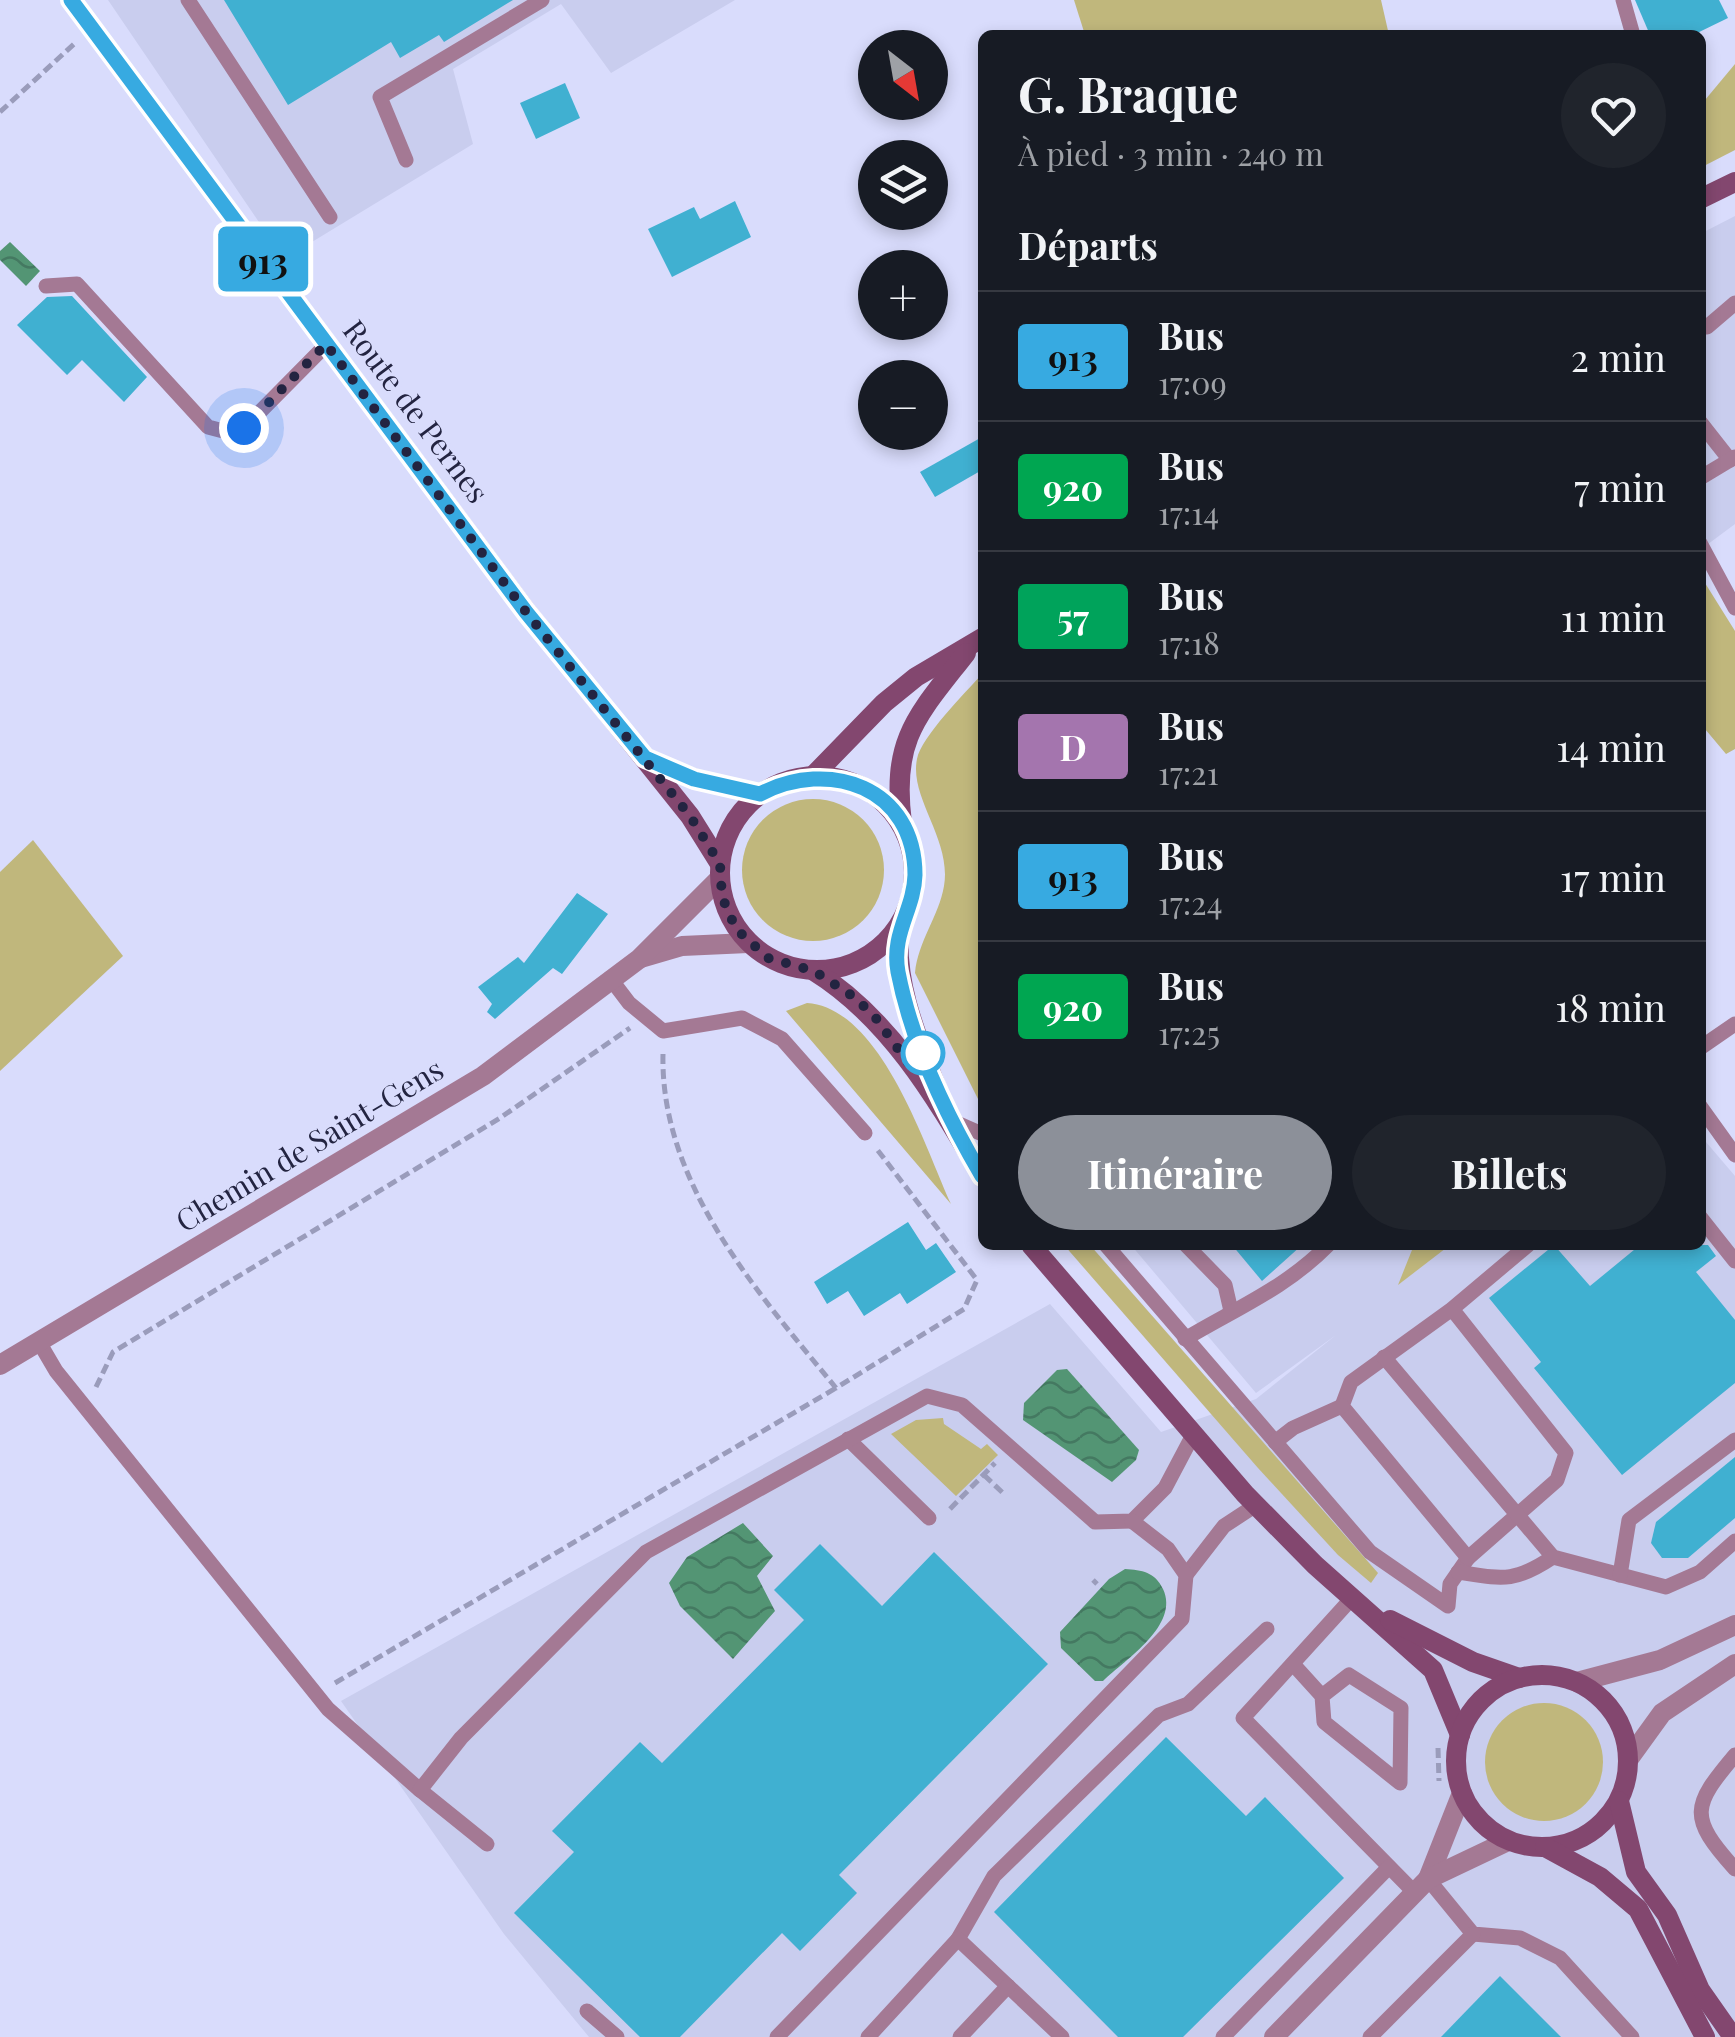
<!DOCTYPE html>
<html lang="fr">
<meta charset="utf-8">
<style>
body{margin:0;font-family:"Playfair Display",serif;background:#20242c;color:#f1f3f6;height:100vh;display:flex;flex-direction:column;font-size:38px;white-space:nowrap}
*{box-sizing:border-box;margin:0}
p{font-size:32px;color:#9ea1a6}
.icon{flex:none;width:55px;height:55px;fill:none;stroke:currentColor;stroke-width:2;stroke-linecap:round;stroke-linejoin:round}
.map{position:relative;flex:1;overflow:hidden}
.panel{position:absolute;left:978px;top:30px;width:728px;height:1220px;display:flex;flex-direction:column;background:#171b24;border-radius:15px;box-shadow:0 5px 15px #0003}
.panel>*{flex:none}
.badge{padding:0 20px;border-radius:8px;font-size:35px;line-height:65px}
.needle{width:65px;rotate:149deg}
.controls{position:absolute;left:858px;top:30px;display:grid;gap:20px}
.controls a{display:grid;place-items:center;width:90px;height:90px;border-radius:50%;background:#171b24;box-shadow:0 5px 15px #0003;font-size:50px}
.you{position:absolute;width:50px;height:50px;margin:-25px;border:8px solid #fff;border-radius:50%;background:#1a73e8;box-shadow:0 0 0 15px #1a73e833}
.map>.badge{position:absolute;translate:-50% -50%;box-shadow:0 0 0 5px #fff}
h2{padding:0 40px;font-size:38px;line-height:90px}
.round{display:grid;place-items:center;flex:none;width:105px;height:105px;border-radius:52px;background:#20242c}
.summary{display:flex;align-items:center;justify-content:space-between;height:170px;padding:0 40px}
h1{font-size:48px;font-weight:700;line-height:75px}
.primary-button{display:flex;gap:20px;margin-top:auto;padding:20px 40px}
.primary-button a{flex:1;height:115px;border-radius:60px;background:#8c9099;color:#fff;font-size:40px;font-weight:700;line-height:115px;text-align:center}
.primary-button a+a{background:#20242c;color:#f1f3f6}
ul{padding:0;list-style:none}
li{display:flex;align-items:center;gap:30px;height:130px;padding:0 40px;border-top:2px solid #363941}
li div{flex:1}
li b{display:block;font-size:38px}
li em{font-style:normal}
li .badge{min-width:110px;font-weight:700;text-align:center}
.map>svg:first-child{display:block}
.built{fill:#c9cdee}
.grass{fill:#c0b77c}
.water{fill:url(#water-waves)}
.building{fill:#40b0d1}
.lines{fill:none;stroke-linecap:round;stroke-linejoin:round}
.path{stroke:#9a9cbb;stroke-width:5;stroke-dasharray:10 5;stroke-linecap:butt}
.lane{stroke:#a47994;stroke-width:15}
.street{stroke:#a47994;stroke-width:20}
.secondary{stroke:#83476f;stroke-width:20}
.line-casing{stroke:#fff;stroke-width:22}
.line{stroke:#37aae1;stroke-width:15}
.walk{stroke:#232441;stroke-width:10;stroke-dasharray:0 18}
.stop-dot{fill:#fff;stroke:#37aae1;stroke-width:5}
.labels{text-anchor:middle;stroke-width:8;stroke-linejoin:round;paint-order:stroke}
.street-label{font-size:30px;fill:#232441;stroke:#d9dcfc}
</style>
<div class="map">
<svg width="1735" height="2037" viewBox="0 0 1735 2037">
<defs>
<pattern id="water-waves" width="16" height="10" patternUnits="userSpaceOnUse" patternTransform="scale(2.5)"><rect width="16" height="10" fill="#539574"/><path d="M0 5q4-4 8 0t8 0" fill="none" stroke="#447961"/></pattern>
</defs>
<rect width="100%" height="100%" fill="#d9dcfc"/>
<g class="built">
<path d="M108 0H735L611 73 561 4 453 69 473 144 284 259Z"/>
<path d="M1735 216V524L1700 550V234Z"/>
<path d="M1700 1135 1735 1176V2037H589L504 1934 341 1701 1050 1304 1161 1432 1256 1399 1336 1335 1256 1393 1131 1245H1700Z"/>
</g>
<g class="grass">
<path d="M1074 0H1381L1389 35H1085Z"/>
<path d="M1735 64V150L1700 168V106Z"/>
<path d="M1700 575 1735 631V749L1726 754 1700 723V662L1704 658 1700 653Z"/>
<path d="M982 674V889L978 893 982 1107 915 973C918 941 939 916 944 886 952 840 909 798 917 759 921 737 966 692 982 674Z"/>
<circle cx="813" cy="870" r="71"/>
<path d="M33 840 123 956 0 1071V872Z"/>
<path d="M807 1003C881 1008 924 1145 951 1204L786 1011Z"/>
<path d="M1064 1245H1090L1378 1573 1371 1583 1338 1555 1258 1468Z"/>
<path d="M1414 1245H1450L1398 1285Z"/>
<path d="M943 1418 944 1424 981 1449 987 1444 998 1455 956 1496 891 1434 916 1420Z"/>
<circle cx="1544" cy="1762" r="59"/>
</g>
<g class="water">
<path d="M10 242 40 271 26 286 0 260V251Z"/>
<path d="M1067 1369 1139 1450 1136 1460 1112 1482 1023 1420 1024 1403 1057 1370Z"/>
<path d="M743 1523 773 1556 757 1576 775 1611 733 1659 680 1606 669 1583 687 1557Z"/>
<path d="M1125 1569C1142 1570 1155 1572 1163 1589 1180 1625 1126 1659 1103 1681H1095L1061 1648 1060 1632 1109 1579Z"/>
</g>
<g class="building">
<path d="M224 0H513L444 42 439 35 400 58 391 42 288 105Z"/>
<path d="M1635 0H1719L1728 18 1693 35H1650Z"/>
<path d="M565 83 580 118 536 139 520 103Z"/>
<path d="M735 201 751 237 672 277 648 229 694 207 700 219Z"/>
<path d="M72 296 147 377 124 402 82 360 67 375 17 325 47 297Z"/>
<path d="M982 437V470L935 497 920 472Z"/>
<path d="M577 893 608 914 562 974 553 968 495 1019 487 1012 492 1004 478 987 518 957 524 963Z"/>
<path d="M908 1222 926 1250 936 1243 956 1272 907 1304 900 1293 864 1316 848 1291 827 1304 814 1282Z"/>
<path d="M1232 1245H1302L1262 1281Z"/>
<path d="M1554 1245 1590 1286 1640 1245H1708L1716 1256 1696 1272 1735 1320V1383L1622 1475 1534 1368 1541 1362 1489 1298Z"/>
<path d="M1735 1457V1518L1688 1558H1662L1651 1543 1656 1522Z"/>
<path d="M820 1544 882 1606 934 1552 1048 1664 839 1875 857 1893 800 1951 782 1933 680 2037H640L514 1913 574 1852 552 1831 640 1742 662 1763 804 1620 774 1590Z"/>
<path d="M1166 1737 1246 1816 1265 1797 1344 1878 1183 2037H1118L994 1912Z"/>
<path d="M1500 1976 1561 2037H1441Z"/>
</g>
<g class="lines">
<g class="path">
<path d="M0 112 74 44"/>
<path d="M663 1054C660 1183 758 1293 836 1388L964 1309 977 1280 876 1148"/>
<path d="M96 1387 113 1352 500 1118 630 1028"/>
<path d="M984 1475 1003 1493"/>
<path d="M950 1509 995 1463"/>
<path d="M1093 1580 1097 1584"/>
<path d="M335 1683 836 1388"/>
<path d="M1438 1748 1439 1781"/>
</g>
<g class="lane">
<path d="M188 0 330 217"/>
<path d="M1623 0 1633 35"/>
<path d="M406 160 380 97 542 0"/>
<path d="M46 286 77 284 208 427 227 432 244 428 327 344"/>
<path d="M1707 327 1735 303"/>
<path d="M1700 422 1730 460"/>
<path d="M1700 478 1735 457"/>
<path d="M1700 543 1735 608"/>
<path d="M610 978 629 1003 663 1031 742 1018 782 1039 865 1133"/>
<path d="M1700 1048 1735 1024"/>
<path d="M1700 1106 1735 1155"/>
<path d="M948 1119 982 1134"/>
<path d="M1700 1217 1735 1261"/>
<path d="M1106 1245 1370 1552 1448 1606 1450 1584 1468 1558"/>
<path d="M1186 1245 1225 1285 1231 1311"/>
<path d="M1452 1309 1566 1453 1557 1480 1468 1558 1342 1406 1351 1382 1452 1309 1528 1245"/>
<path d="M1185 1339C1235 1309 1286 1288 1328 1245"/>
<path d="M39 1342 56 1371 328 1709 420 1790"/>
<path d="M1384 1357 1553 1557 1666 1587 1700 1572 1735 1541"/>
<path d="M848 1439 929 1518"/>
<path d="M1275 1442 1293 1428 1342 1406"/>
<path d="M1458 1572C1503 1579 1514 1583 1553 1557"/>
<path d="M1186 1575 1224 1526 1256 1505"/>
<path d="M1620 1575 1629 1520 1735 1440"/>
<path d="M1353 1597 1243 1718 1415 1893"/>
<path d="M1293 1664 1322 1696 1324 1722 1400 1783 1401 1708 1349 1675 1322 1696"/>
<path d="M1735 1755C1692 1806 1688 1817 1735 1869"/>
<path d="M487 1844 420 1790 461 1738 646 1552 927 1396 962 1405 1095 1522 1132 1521 1165 1488 1193 1435"/>
<path d="M1428 1879 1473 1934 1520 1938 1560 1958 1632 2037"/>
<path d="M958 1939 994 1876 1159 1715 1188 1704 1267 1629"/>
<path d="M587 2011 617 2037"/>
<path d="M777 2037 1182 1619 1186 1575 1168 1549 1132 1521"/>
<path d="M868 2037 958 1939 1062 2037"/>
<path d="M960 2037 1008 1986"/>
<path d="M1223 2037 1389 1867"/>
<path d="M1370 2037 1473 1934"/>
</g>
<g class="street">
<path d="M641 958 682 946 748 943"/>
<path d="M0 1365 483 1076 639 959 719 879"/>
<path d="M1577 1682 1660 1660 1735 1625"/>
<path d="M1628 1760 1662 1713 1735 1664"/>
<path d="M1428 1879 1462 1793"/>
<path d="M1274 2037 1428 1879 1508 1841"/>
</g>
<g class="secondary">
<path d="M71 0 526 611 690 816 720 864"/>
<path d="M1700 199 1735 182"/>
<path d="M648 760 695 779 760 794"/>
<circle cx="817" cy="873" r="97"/>
<path d="M813 776 884 703 916 677 982 638"/>
<path d="M902 823C891 739 917 716 966 653"/>
<path d="M899 927C894 986 918 1039 939 1094"/>
<path d="M814 971C891 1019 937 1100 982 1176"/>
<path d="M1031 1245 1245 1494 1315 1565 1433 1670 1460 1735"/>
<path d="M1390 1620 1473 1662 1519 1678"/>
<circle cx="1542" cy="1761" r="86"/>
<path d="M1619 1801 1636 1872 1667 1915 1700 1990 1733 2037"/>
<path d="M1545 1847 1600 1877 1638 1909 1705 2037"/>
</g>
</g>
<g class="lines">
<g class="line-casing">
<path id="line" d="M71 0 526 612 645 758 694 779 760 794C829 758 915 787 915 875 914 910 891 933 898 972 912 1044 945 1113 982 1176"/>
</g>
<use href="#line" class="line"/>
<path class="walk" d="M244 428 326 344 526 612 690 816 720 864 722 897 736 929 768 958 814 971 854 997 875 1017 912 1068 923 1053"/>
</g>
<circle class="stop-dot" cx="923" cy="1053" r="20"/>
<g class="labels">
<g class="street-label">
<text transform="translate(415 412) rotate(53)" y="10">Route de Pernes</text>
<text transform="translate(310 1146) rotate(-31)" y="10">Chemin de Saint-Gens</text>
</g>
</g>
</svg>
<div class="controls">
<a><svg class="needle" viewBox="-14 -14 28 28"><path d="M0-13l5 13h-10z" fill="#e53935"/><path d="M0 13l5-13h-10z" fill="#9ea1a6"/></svg></a>
<a><svg class="icon" aria-label="layers" viewBox="0 0 24 24"><path d="M12 4l9 5-9 5-9-5zM3 14l9 5 9-5"/></svg></a>
<a>+</a>
<a>−</a>
</div>
<div class="you" style="left:244px;top:428px"></div>
<b class="badge" style="left:263px;top:259px;background:#37aae1;color:#111">913</b>
<section class="panel">
<div class="summary"><div><h1>G. Braque</h1><p>À pied · 3 min · 240 m</p></div><a class="round"><svg class="icon" aria-label="heart" viewBox="0 0 24 24"><path d="M12 20l-8-8c-3-5 5-10 8-4 3-6 11-1 8 4z"/></svg></a></div>
<h2>Départs</h2>
<ul>
<li><span class="badge" style="background:#37aae1;color:#111">913</span><div><b>Bus</b><p>17:09</p></div><em>2 min</em></li>
<li><span class="badge" style="background:#00a651;color:#fff">920</span><div><b>Bus</b><p>17:14</p></div><em>7 min</em></li>
<li><span class="badge" style="background:#00a35b;color:#fff">57</span><div><b>Bus</b><p>17:18</p></div><em>11 min</em></li>
<li><span class="badge" style="background:#a475ae;color:#fff">D</span><div><b>Bus</b><p>17:21</p></div><em>14 min</em></li>
<li><span class="badge" style="background:#37aae1;color:#111">913</span><div><b>Bus</b><p>17:24</p></div><em>17 min</em></li>
<li><span class="badge" style="background:#00a651;color:#fff">920</span><div><b>Bus</b><p>17:25</p></div><em>18 min</em></li>
</ul>
<div class="primary-button"><a>Itinéraire</a><a>Billets</a></div>
</section>
</div>
